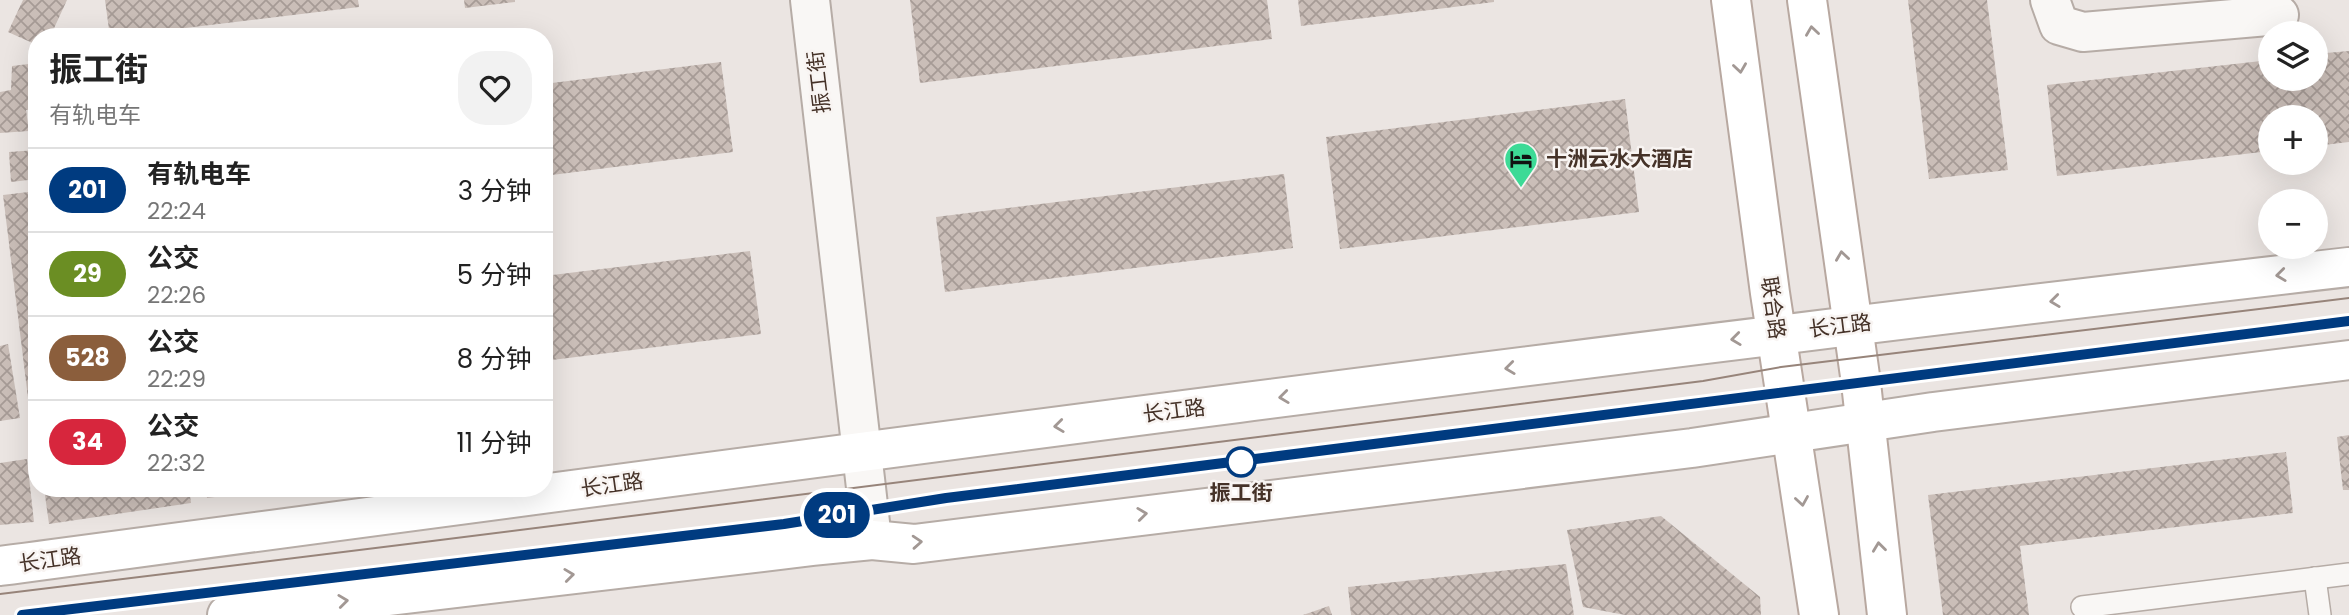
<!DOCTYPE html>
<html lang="zh">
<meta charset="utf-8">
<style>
body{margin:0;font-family:Poppins,"Noto Sans SC",sans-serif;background:#f2f2f2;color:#222;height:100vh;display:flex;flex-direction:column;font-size:26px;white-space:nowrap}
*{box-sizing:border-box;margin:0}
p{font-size:23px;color:#767676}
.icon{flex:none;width:38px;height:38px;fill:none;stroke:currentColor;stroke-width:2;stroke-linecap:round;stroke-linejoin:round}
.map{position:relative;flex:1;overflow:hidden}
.panel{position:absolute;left:28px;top:28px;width:525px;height:469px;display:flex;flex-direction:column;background:#fff;border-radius:28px;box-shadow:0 7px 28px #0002}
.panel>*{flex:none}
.badge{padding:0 14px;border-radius:23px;font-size:24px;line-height:46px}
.tools{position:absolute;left:2258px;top:21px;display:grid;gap:14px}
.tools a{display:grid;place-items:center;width:70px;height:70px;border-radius:50%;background:#fff;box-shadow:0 7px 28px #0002;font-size:35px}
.map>.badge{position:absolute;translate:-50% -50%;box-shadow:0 0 0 4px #fff}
.round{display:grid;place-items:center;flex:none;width:74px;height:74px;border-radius:28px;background:#f2f2f2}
.head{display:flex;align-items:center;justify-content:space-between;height:119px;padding:0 21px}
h1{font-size:33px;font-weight:700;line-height:52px}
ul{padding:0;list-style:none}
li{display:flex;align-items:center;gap:21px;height:84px;padding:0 21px;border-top:2px solid #e0e0e0}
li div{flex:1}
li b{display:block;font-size:26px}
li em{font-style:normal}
li .badge{min-width:77px;font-weight:700;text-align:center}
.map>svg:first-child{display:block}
.building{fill:url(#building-cross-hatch)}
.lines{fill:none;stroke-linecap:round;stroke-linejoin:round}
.lane-casing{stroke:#b6aca6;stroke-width:24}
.street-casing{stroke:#b6aca6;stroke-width:42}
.secondary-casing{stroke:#b6aca6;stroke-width:42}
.primary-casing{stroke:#b8a8a0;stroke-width:42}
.lane{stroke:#f9f7f5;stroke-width:21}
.street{stroke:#f9f7f5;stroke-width:38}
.secondary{stroke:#fff;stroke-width:38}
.primary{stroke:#fff;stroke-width:38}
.tram{stroke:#97847a;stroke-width:2}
.oneway{stroke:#a29894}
.line-casing{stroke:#fff;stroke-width:16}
.line{stroke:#003b80;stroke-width:10}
.stop-dot{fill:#fff;stroke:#003b80;stroke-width:3.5}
.labels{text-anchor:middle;stroke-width:5;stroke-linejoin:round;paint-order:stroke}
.street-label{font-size:21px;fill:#453228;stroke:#f8f4f2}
.poi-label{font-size:21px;font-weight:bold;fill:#453228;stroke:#f8f4f2;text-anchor:start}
.stop-label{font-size:21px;font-weight:bold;fill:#453228;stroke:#f8f4f2}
</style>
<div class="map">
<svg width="2349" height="615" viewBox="0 0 2349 615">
<defs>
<pattern id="building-cross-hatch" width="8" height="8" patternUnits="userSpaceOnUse" patternTransform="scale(1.75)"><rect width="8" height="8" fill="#cabeb8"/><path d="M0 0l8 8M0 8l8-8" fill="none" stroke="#a69b96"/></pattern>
</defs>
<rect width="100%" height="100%" fill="#ebe5e2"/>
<g class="building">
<path d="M23 0H67L50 37H37V45L8 32Z"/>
<path d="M105 0H358L359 7 110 37Z"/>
<path d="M464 0H515V2L465 8Z"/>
<path d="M910 0H1267L1272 39 920 83Z"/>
<path d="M1298 0H1494V2L1301 26Z"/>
<path d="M1908 0H1987L2008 170 1929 179Z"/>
<path d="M2349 51V142L2315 146V117H2270V151L2057 176 2047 85 2270 60V79H2315V54Z"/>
<path d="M721 62 733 152 544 176V84Z"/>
<path d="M37 63V109L26 110 29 131 0 133V92L11 90 12 66Z"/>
<path d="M1625 99 1639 212 1340 249 1326 137Z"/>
<path d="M37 150V179L11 182 9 152Z"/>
<path d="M1284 174 1293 248 945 292 936 217Z"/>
<path d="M37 191V413L30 414 3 195Z"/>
<path d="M750 251 761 334 544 361V276Z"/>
<path d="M8 344 20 418 0 421V346Z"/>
<path d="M2349 435V490H2343L2337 437Z"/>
<path d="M2286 452 2293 513 2020 546 2029 615H1943L1928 495Z"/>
<path d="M27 459 34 522 0 525V463Z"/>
<path d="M44 488H189L191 503 49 524Z"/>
<path d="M206 488H269V490L207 498Z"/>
<path d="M1661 516 1760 597 1761 615H1625L1583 607 1567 530Z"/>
<path d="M1566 564 1574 615H1351L1348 587Z"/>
<path d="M1329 606 1332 615H1303Z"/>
</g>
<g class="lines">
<g class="lane-casing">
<g id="lane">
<path d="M2315 578 2320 615"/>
<path d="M2082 607 2349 574"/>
</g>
</g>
<g class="street-casing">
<g id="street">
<path d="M810 0 872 540"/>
<path d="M2050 0 2059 25 2083 32 2279 15"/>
</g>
</g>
<g class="secondary-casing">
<g id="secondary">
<path d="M0 566C782 462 1565 357 2349 267"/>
<path d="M227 615 813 546 872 540 914 544 1692 448 1933 412 2349 360"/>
</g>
</g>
<g class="primary-casing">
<g id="primary">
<path d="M1731 0 1770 293 1819 615"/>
<path d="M1807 0 1861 383 1887 615"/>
</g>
</g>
<use href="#lane" class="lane"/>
<use href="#street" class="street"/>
<use href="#secondary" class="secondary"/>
<use href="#primary" class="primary"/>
<g class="tram">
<path d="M0 594C568 526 1135 451 1703 381L1781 367 2349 298"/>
<path d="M22 615 784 524 946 498 2349 321"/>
</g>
</g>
<defs><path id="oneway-chevron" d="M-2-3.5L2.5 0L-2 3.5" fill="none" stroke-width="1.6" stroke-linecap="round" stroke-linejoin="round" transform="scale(1.75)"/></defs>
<g class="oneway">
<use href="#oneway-chevron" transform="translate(1812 31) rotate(-98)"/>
<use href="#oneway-chevron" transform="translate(1740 68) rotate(82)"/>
<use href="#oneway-chevron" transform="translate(1842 256) rotate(-98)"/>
<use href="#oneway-chevron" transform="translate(2281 275) rotate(173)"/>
<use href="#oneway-chevron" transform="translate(2055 301) rotate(173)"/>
<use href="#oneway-chevron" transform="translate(1736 339) rotate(173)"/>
<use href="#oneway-chevron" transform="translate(1510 368) rotate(173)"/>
<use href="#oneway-chevron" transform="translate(1284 397) rotate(173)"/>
<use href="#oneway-chevron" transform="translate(1059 426) rotate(173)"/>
<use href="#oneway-chevron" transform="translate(1802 501) rotate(81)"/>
<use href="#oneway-chevron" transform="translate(1142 514) rotate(-7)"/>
<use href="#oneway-chevron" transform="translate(917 542) rotate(-4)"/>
<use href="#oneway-chevron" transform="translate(1879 547) rotate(-97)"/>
<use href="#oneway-chevron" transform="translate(569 575) rotate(-7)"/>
<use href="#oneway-chevron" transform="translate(343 601) rotate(-7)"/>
</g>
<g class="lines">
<g class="line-casing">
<path id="line" d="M22 615 784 524 946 498 2349 321"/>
</g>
<use href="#line" class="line"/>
</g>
<defs>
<g id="hotel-pin" transform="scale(1.75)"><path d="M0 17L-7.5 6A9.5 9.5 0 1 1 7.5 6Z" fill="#3dda96" stroke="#f8f4f2"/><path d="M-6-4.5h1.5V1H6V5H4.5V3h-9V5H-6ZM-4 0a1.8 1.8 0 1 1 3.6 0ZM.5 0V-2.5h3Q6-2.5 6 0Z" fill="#111"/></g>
</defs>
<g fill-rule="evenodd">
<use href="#hotel-pin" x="1521" y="159"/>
</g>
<circle class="stop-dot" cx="1241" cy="462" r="14"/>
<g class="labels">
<g class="street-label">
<text transform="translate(819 82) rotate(-97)" y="7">振工街</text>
<text transform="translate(1773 308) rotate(82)" y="7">联合路</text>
<text transform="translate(1840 326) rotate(-7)" y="7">长江路</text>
<text transform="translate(1174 411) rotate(-7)" y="7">长江路</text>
<text transform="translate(612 485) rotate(-8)" y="7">长江路</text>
<text transform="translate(50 560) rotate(-8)" y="7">长江路</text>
</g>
<g class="poi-label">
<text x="1546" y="166">十洲云水大酒店</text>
</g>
<g class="stop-label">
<text x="1241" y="500">振工街</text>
</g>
</g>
</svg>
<div class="tools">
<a><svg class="icon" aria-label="layers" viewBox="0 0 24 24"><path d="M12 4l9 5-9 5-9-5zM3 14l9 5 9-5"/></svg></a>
<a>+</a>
<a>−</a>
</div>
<b class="badge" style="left:837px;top:515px;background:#003b80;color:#fff">201</b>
<section class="panel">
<div class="head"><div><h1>振工街</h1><p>有轨电车</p></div><a class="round"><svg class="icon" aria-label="heart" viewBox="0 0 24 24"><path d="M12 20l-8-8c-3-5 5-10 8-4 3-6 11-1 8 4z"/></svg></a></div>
<ul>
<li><span class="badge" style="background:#003b80;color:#fff">201</span><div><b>有轨电车</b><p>22:24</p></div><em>3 分钟</em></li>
<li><span class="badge" style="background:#6b8e23;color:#fff">29</span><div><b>公交</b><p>22:26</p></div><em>5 分钟</em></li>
<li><span class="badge" style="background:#8b5e3c;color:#fff">528</span><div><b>公交</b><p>22:29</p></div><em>8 分钟</em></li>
<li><span class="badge" style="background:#d7263d;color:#fff">34</span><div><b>公交</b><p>22:32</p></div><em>11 分钟</em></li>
</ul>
</section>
</div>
